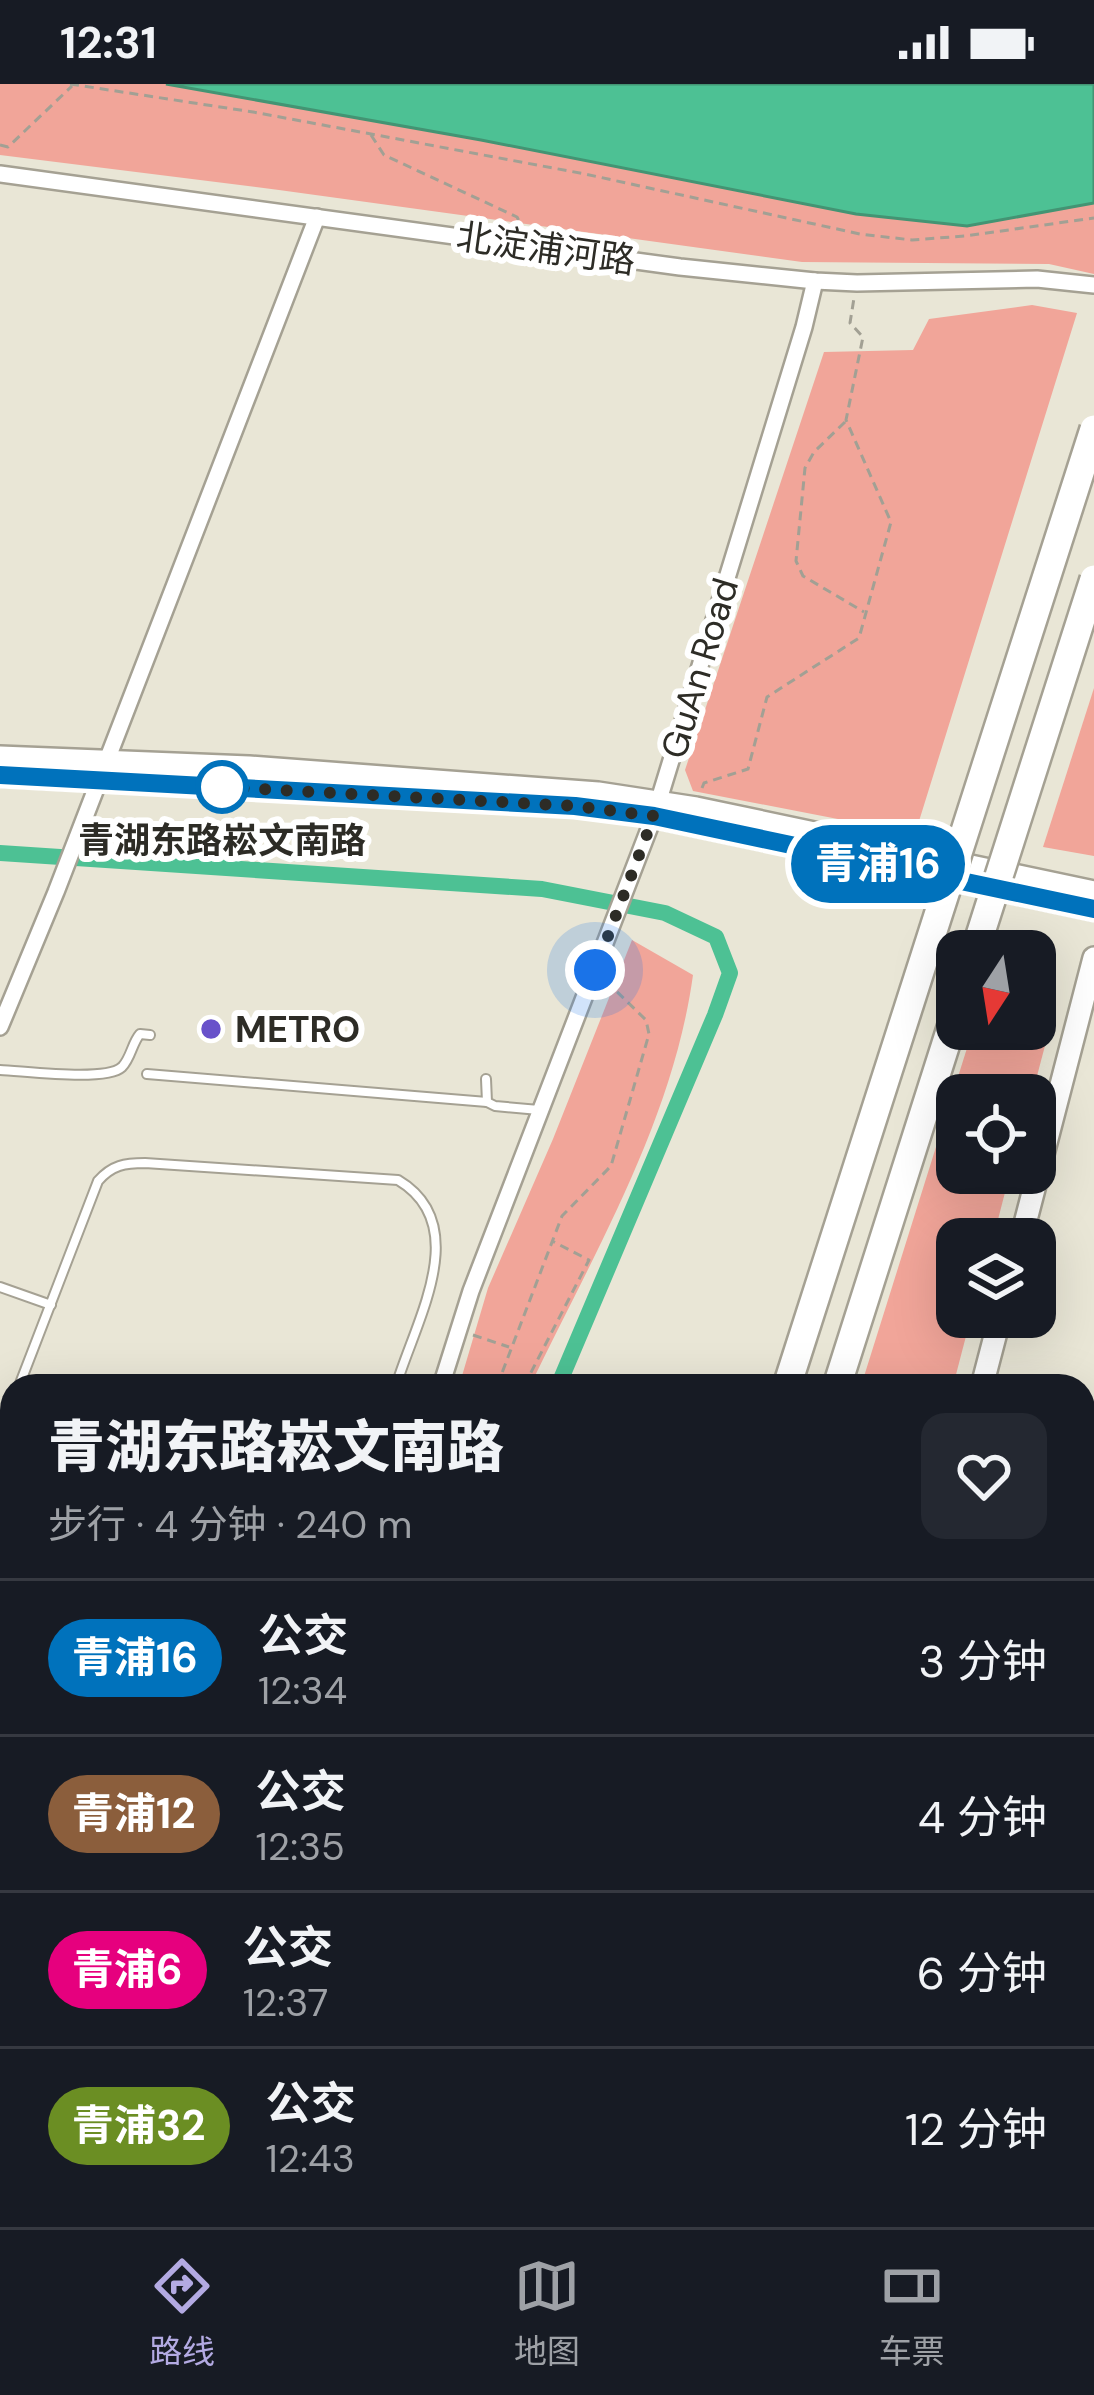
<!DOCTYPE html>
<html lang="zh">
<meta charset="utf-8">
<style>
body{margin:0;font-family:"DM Sans","Noto Sans SC",sans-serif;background:#242831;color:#f1f3f6;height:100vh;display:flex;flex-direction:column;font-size:45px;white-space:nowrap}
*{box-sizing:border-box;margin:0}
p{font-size:39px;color:#9ea1a6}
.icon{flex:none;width:66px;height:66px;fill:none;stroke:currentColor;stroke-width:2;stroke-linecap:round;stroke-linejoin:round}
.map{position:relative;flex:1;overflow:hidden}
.panel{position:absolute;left:0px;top:1290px;width:1095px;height:855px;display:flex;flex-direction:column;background:#171b24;border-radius:36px 36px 0 0;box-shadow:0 12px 48px #0002}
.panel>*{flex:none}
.badge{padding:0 24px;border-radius:39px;font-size:42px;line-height:78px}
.needle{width:78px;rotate:192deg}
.fabs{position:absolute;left:936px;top:846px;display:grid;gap:24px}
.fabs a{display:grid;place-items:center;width:120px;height:120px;border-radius:24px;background:#171b24;box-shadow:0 12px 48px #0002;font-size:60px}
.you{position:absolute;width:60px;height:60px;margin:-30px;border:9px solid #fff;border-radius:50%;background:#1a73e8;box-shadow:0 0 0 18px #1a73e833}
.map>.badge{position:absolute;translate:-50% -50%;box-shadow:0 0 0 6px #fff}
.round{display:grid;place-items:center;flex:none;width:126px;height:126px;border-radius:24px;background:#242831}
.summary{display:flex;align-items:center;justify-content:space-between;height:204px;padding:0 48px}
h1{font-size:57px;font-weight:800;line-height:90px}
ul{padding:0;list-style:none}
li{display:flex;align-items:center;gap:36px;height:156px;padding:0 48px;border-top:3px solid #363941}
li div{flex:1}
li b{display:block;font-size:45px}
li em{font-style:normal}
li .badge{min-width:132px;font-weight:700;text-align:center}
.status{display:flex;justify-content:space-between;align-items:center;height:84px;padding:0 60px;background:#171b24;direction:ltr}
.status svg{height:33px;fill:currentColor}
.tab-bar{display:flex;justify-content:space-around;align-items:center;height:168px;border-top:3px solid #363941;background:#171b24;font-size:33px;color:#9ea1a6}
.tab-bar a{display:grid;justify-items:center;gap:6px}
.tab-bar .active{color:#b3aae2}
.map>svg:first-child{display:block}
.green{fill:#f1a599}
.water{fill:#4dc194;stroke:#439473;stroke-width:3}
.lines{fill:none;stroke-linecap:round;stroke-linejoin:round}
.canal{stroke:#4dc194;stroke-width:16}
.building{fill:#a86310}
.lane-casing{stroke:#a5a193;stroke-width:12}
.street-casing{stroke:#a5a193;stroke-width:20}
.secondary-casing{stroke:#a5a193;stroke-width:26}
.highway-casing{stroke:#a5a193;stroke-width:32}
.path{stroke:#a2a094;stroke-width:3;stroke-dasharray:9 6;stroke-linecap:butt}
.lane{stroke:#fff;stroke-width:8}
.street{stroke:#fff;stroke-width:15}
.secondary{stroke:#fff;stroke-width:21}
.highway{stroke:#fff;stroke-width:27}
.highway-bridge-casing{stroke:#a5a193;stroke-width:32;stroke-linecap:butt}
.highway-bridge{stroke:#fff;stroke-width:27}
.line-casing{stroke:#fff;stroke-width:27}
.line{stroke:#0072bc;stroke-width:18}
.walk{stroke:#2d2c26;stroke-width:12;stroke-dasharray:0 21.6}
.stop-dot{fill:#fff;stroke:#0072bc;stroke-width:6}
.poi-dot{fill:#6851ca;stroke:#fff;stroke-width:4.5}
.labels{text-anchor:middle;stroke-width:12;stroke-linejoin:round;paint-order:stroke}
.street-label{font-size:36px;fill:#2d2c26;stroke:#fff}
.stop-label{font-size:36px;font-weight:bold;fill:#2d2c26;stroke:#fff}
.poi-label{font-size:36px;font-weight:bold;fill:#2d2c26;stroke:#fff;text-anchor:start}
</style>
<div class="status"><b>12:31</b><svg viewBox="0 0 49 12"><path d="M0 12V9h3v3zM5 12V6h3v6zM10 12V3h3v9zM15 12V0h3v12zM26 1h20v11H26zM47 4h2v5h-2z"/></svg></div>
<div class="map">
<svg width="1094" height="2143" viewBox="0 0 1094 2143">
<rect width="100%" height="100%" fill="#e9e6d6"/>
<g class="green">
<path d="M0 0H1094V190L1049 180 802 178 279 106 0 71Z"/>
<path d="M1032 221 1077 229 915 750 693 707 685 686 824 268 913 266 929 235Z"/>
<path d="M1094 604V772L1043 763Z"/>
<path d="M632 856 693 891C673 1037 593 1171 530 1302H459L488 1204 553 1055Z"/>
<path d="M1035 869 1054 882 1056 920 1032 1011H957V1089H1010L993 1155H957V1233H971L953 1302H861L973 945H1035Z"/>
<path d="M241 2133H449L446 2143H236Z"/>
<path d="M601 2133H731L728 2143H598Z"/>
</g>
<g class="water">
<path d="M166 0H1094V119L967 142 856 130 481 56Z"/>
<path d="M1094 1459V2143H1023L1021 2133H1083V1504Z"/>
</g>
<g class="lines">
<g class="canal">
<path d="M0 769 542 805 665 829 716 853 730 889 715 931 558 1302"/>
<path d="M0 1859 12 1862"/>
</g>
</g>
<path class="building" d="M10 1710H12V1749L0 1747V1727L6 1728Z"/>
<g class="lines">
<g class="lane-casing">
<g id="lane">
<path d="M0 986C25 987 106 998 122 983 131 974 132 959 140 950L150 951"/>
<path d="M147 990 487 1018"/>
<path d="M486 995 487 1018 495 1022 539 1026"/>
<path d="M0 1203 51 1221"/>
<path d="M19 1302 98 1097C112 1081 125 1079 145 1079L398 1096C474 1141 415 1238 396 1302"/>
<path d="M0 1351 12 1320"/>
<path d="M0 1423 12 1424"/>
<path d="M0 1543 12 1548"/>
<path d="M0 1697 12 1699"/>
</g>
</g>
<g class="street-casing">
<g id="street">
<path d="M0 90 680 183 815 197 857 199 1037 195 1094 201"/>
<path d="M0 943 56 808 317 133"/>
<path d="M441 1302 471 1207 654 732 804 243 815 197"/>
<path d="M0 1584 12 1588"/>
<path d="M222 2143 227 2133"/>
</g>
</g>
<g class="secondary-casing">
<g id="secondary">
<path d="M0 673 249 683 598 709 696 724 1094 808"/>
<path d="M0 691 575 721 654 732 1094 825"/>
<path d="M1021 1155 1094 874"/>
<path d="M982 1302 1000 1233"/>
<path d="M759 2143 762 2133"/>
</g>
</g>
<g class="highway-casing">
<g id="highway">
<path d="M837 1302 957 925"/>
<path d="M519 2143 523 2133"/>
<path d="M569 2143 573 2133"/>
</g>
</g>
<g class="path">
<path d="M70 0 253 28 585 90 860 150 912 156 965 152 1094 134"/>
<path d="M371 51 384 71 517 133 522 143"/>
<path d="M0 61 8 63 72 2"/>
<path d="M845 338 814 368 805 384 796 477 803 492 864 528"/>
<path d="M702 704 704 699 748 685 767 613 859 554 891 438 846 336 863 253 850 239 854 214"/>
<path d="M473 1251 509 1263"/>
<path d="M497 1302 562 1132 611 1082 649 950 646 936 609 900"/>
<path d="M524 1302 589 1176 552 1157"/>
</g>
<use href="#lane" class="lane"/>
<use href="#street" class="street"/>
<use href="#secondary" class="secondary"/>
<use href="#highway" class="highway"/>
<g class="highway-bridge-casing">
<g id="highway-bridge">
<path d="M975 867 1094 495"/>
<path d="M787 1302 1094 345"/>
</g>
</g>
<use href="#highway-bridge" class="highway-bridge"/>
</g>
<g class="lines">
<g class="line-casing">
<path id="line" d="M0 691 575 722 654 732 1094 825"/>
</g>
<use href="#line" class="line"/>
<path class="walk" d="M222 703 575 722 654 732 595 886"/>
</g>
<circle class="stop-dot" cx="222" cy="703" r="24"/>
<circle class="poi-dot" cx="211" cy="945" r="12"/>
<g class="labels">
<g class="street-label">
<text transform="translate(546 164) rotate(8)" y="13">北淀浦河路</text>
<text transform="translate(699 584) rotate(-73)" y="13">GuAn Road</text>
</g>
<g class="stop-label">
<text x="222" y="769">青湖东路崧文南路</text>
</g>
<g class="poi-label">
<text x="235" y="958">METRO</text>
</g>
</g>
</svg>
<div class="fabs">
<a><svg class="needle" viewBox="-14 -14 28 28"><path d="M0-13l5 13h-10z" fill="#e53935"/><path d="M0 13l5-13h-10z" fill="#9ea1a6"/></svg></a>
<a><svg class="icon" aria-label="locate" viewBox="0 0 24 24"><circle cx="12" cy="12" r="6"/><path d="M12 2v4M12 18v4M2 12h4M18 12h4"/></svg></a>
<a><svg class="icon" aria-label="layers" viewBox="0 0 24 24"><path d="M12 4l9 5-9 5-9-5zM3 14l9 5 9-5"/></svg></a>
</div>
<div class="you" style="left:595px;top:886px"></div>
<b class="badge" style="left:878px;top:780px;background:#0072bc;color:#fff">青浦16</b>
<section class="panel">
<div class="summary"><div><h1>青湖东路崧文南路</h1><p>步行 · 4 分钟 · 240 m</p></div><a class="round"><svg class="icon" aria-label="heart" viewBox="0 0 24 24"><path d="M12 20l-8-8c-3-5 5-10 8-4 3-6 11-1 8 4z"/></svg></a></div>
<ul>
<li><span class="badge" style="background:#0072bc;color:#fff">青浦16</span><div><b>公交</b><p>12:34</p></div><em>3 分钟</em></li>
<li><span class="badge" style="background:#8b5e3c;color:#fff">青浦12</span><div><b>公交</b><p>12:35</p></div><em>4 分钟</em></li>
<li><span class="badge" style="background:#e6007e;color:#fff">青浦6</span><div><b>公交</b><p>12:37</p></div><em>6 分钟</em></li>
<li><span class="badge" style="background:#6b8e23;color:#fff">青浦32</span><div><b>公交</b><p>12:43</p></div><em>12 分钟</em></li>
</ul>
</section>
</div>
<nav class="tab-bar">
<a class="active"><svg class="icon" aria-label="directions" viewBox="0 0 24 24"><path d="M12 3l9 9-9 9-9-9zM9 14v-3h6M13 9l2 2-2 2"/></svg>路线</a>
<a><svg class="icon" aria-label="map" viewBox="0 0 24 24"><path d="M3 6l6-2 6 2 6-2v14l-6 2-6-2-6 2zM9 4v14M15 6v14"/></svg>地图</a>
<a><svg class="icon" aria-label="tickets" viewBox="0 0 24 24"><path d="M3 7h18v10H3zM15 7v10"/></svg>车票</a>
</nav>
